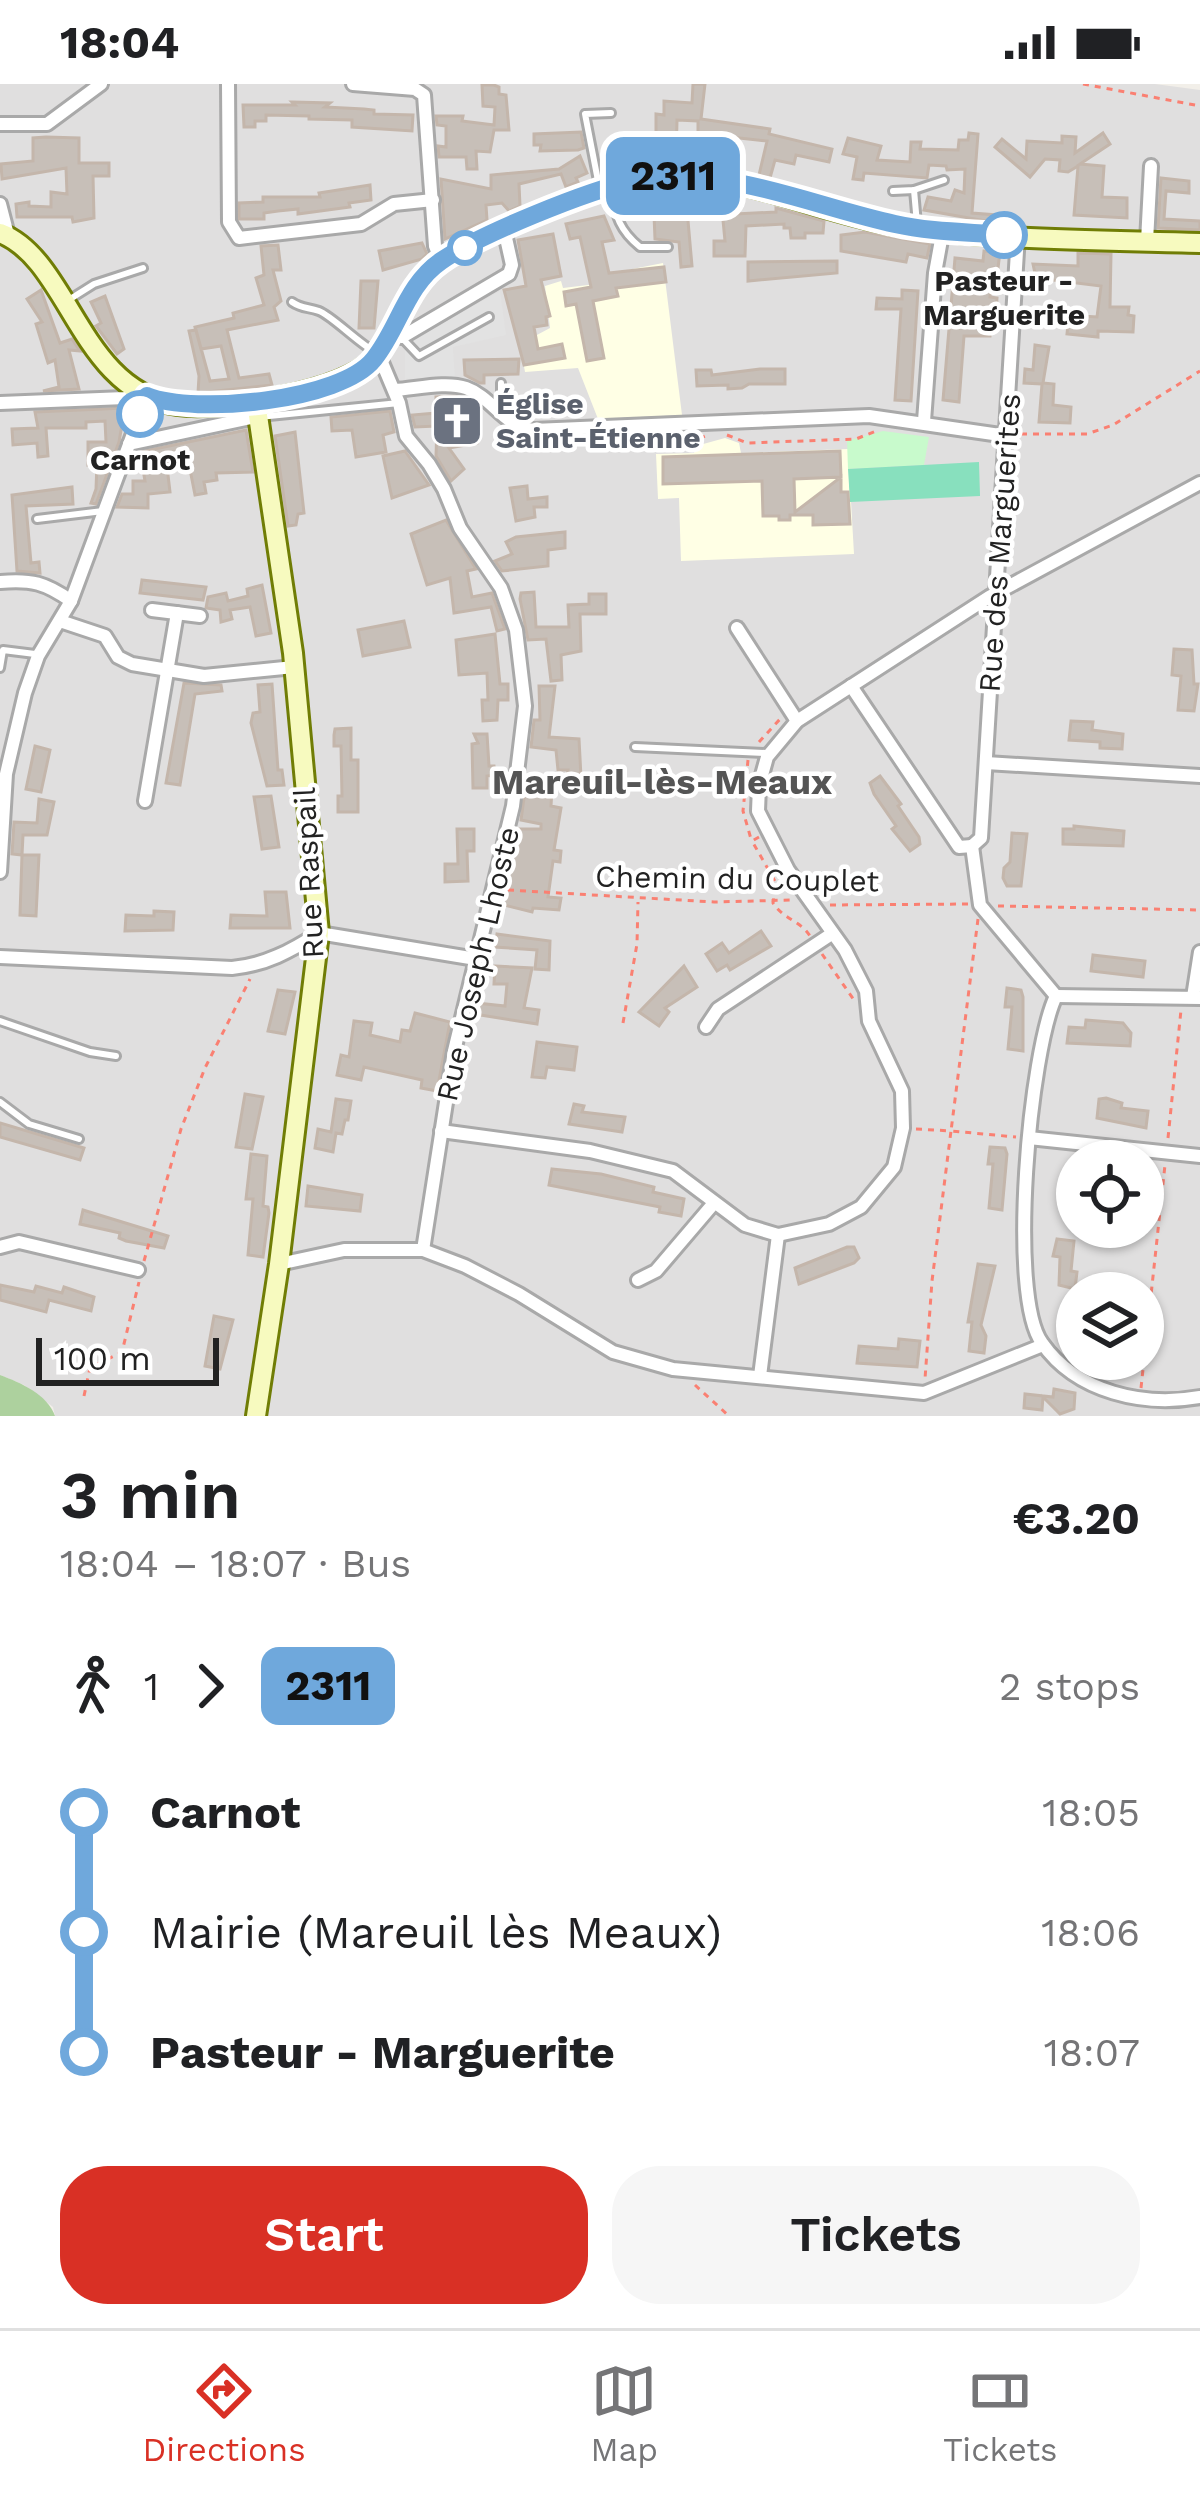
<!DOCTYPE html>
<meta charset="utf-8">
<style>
body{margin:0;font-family:"Work Sans",sans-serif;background:#f6f6f6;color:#202124;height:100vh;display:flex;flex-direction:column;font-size:45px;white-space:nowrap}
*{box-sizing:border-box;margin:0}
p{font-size:39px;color:#757577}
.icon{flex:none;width:66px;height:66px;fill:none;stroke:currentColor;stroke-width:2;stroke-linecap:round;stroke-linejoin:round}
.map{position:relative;height:1332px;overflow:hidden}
.details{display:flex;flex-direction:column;background:#fff;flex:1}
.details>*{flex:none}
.badge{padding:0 24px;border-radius:18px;font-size:42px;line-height:78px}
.fabs{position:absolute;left:1056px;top:1056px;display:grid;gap:24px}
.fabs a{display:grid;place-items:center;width:108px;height:108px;border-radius:50%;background:#fff;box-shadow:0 3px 9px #0004;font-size:60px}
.scale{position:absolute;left:36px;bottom:30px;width:183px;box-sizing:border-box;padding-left:12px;border:6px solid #222;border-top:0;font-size:33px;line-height:42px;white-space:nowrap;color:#222;-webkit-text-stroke:9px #fff;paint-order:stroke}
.map>.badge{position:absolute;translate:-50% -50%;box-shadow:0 0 0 6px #fff}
.legs{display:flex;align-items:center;gap:18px;height:132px;padding:0 60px;font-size:39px}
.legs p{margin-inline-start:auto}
.overview{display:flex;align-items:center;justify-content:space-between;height:204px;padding:0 60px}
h1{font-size:66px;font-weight:600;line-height:90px}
.primary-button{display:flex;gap:24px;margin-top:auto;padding:24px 60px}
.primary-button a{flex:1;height:138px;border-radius:48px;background:#d93025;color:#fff;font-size:48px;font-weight:600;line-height:138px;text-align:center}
.primary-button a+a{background:#f6f6f6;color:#202124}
ul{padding:0 60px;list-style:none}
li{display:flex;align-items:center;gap:42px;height:120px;font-size:45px}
li i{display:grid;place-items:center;width:18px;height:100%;margin:0 15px;background:currentColor}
li i::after{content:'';width:30px;height:30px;margin:-15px;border:9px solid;border-radius:50%;background:#fff}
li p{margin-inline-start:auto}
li:first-child i{background:linear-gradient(#0000 50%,currentColor 0)}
li:last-child i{background:linear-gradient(currentColor 50%,#0000 0)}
.status{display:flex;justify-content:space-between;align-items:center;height:84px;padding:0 60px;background:#fff;direction:ltr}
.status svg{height:33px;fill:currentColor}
.dock{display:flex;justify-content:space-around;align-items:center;height:168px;border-top:3px solid #e0e0e0;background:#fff;font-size:33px;color:#757577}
.dock a{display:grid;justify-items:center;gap:6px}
.dock .selected{color:#d93025}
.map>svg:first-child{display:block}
.residential{fill:#e0dfdf;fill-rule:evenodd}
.education{fill:#ffffe5}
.forest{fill:#add19e}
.park{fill:#c8facc}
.pitch{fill:#88e0be}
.parking{fill:#e2e2e2}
.building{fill:#c7bfb8;stroke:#c4b6ab;stroke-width:3}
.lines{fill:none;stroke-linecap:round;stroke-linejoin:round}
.lane-casing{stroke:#a9a9a9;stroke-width:12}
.street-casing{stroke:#a9a9a9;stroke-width:18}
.secondary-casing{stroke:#707d05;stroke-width:24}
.path{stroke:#fa8072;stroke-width:3;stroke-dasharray:6 6;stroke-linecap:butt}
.lane{stroke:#fff;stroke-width:6}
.street{stroke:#fff;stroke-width:12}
.secondary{stroke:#f7fabf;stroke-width:18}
.line-1-casing{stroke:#fff;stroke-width:27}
.line-1{stroke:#6fa8dc;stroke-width:18}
.stop-1-dot{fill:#fff;stroke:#6fa8dc;stroke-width:6}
.labels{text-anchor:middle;stroke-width:9;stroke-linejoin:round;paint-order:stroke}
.stop-label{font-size:30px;font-weight:bold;fill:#222;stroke:#fff}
.worship-label{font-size:30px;font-weight:bold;fill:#5b616d;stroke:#fff;text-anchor:start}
.street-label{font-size:30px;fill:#222;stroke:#fff}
.quarter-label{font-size:36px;font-weight:bold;fill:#555;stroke:#fff}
</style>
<div class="status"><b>18:04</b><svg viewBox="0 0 49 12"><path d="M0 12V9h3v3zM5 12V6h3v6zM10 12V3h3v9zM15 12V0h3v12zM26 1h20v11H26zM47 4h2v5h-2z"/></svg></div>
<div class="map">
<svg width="1200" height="1332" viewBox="0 0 1200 1332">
<rect width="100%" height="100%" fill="#f2efe9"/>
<path class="residential" d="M0 0H1155L1200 6V1332H55L53 1323 24 1301 0 1291ZM1077 1077H1143V1143H1077ZM1077 1209H1143V1275H1077Z"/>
<g class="education">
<path d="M663 179 682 331 598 335 578 284 525 288 520 260 550 244 545 202 561 197 563 204 613 198 612 189Z"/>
<path d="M725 354 739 359 741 369 848 365 854 470 681 477 679 414 658 415 656 370 694 369 696 362Z"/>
</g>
<path class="forest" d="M0 1291C21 1299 47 1310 55 1332H0Z"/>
<path class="park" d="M883 347 929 353 924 381 848 385 847 357Z"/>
<path class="pitch" d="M979 378 980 412 850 418 848 385Z"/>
<path class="parking" d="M500 207 506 251 453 263 455 293 405 295V260Z"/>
<g class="building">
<path d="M693 0H705L701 35 770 45 769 50 832 65 829 78 796 71 794 80 775 76 770 94 759 91 767 57 721 52V78L731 80V85L698 80V37L677 36 676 79 612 87 611 82 651 70 650 63H656V30L664 31V17L692 19Z"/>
<path d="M482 1H494L499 3V10L506 11 509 46H494L490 68 476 67 477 85H467L466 73H439L438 62 446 63V42L437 41 436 32H463L462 37 494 41 495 23 483 22Z"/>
<path d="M292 18 330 19 325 23 364 25 374 26V30L413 31 412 47 352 43V36L309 35V32L266 31V37H255V43H244L243 21H295Z"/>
<path d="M581 48 584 64 578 66 540 67 541 61H534V50Z"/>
<path d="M969 49 978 50 972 129 997 131V139L924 126 928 113 951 117 955 106 964 109 965 85 947 86 946 82 929 81 927 94 864 89 863 96 853 95 857 73 843 70 848 54 881 62 877 76 910 78 911 58H921L920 65 958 66 959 56H968Z"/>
<path d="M1103 49 1110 60 1080 80 1104 82 1102 113 1127 114V134L1074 131 1078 82 1068 88 1059 87 1060 76 1045 75 1030 93 995 63 1002 55 1026 75 1027 57 1062 59V52L1076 53 1075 69Z"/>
<path d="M46 53 79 54V79H109V92H93L94 134 73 138 72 133H17L16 120 29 118V122L51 123V108L67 110 66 84 2 95 1 80 33 77V54Z"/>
<path d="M580 72 587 89 576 94 578 98 566 103 561 90 519 100 520 122 509 127 502 119 486 121 487 136 445 155 441 95 491 105V91L559 85Z"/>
<path d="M1161 94 1189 97V109L1166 107 1164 135 1200 137V146L1158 144Z"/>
<path d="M370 101 371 116 349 119 350 123 298 130V125L278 127 264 129V135H239V119L263 118V113H320L319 109Z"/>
<path d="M676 106V115L686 114 692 182 681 183 679 158 655 155 654 131 650 126 624 129 620 114Z"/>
<path d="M697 107 736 114 735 130 776 128V124L824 137 823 149H805V154H791L790 144H784V140L746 142 745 172H714V157H725L723 136 711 131 712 121 698 119Z"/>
<path d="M604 132 614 156 602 158 609 189 664 183 666 198 616 204 618 212 593 217 604 274 587 277 576 220 566 222 564 208 591 203 580 153 570 155 566 140Z"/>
<path d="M865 148 930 160 927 174 908 170 906 178 841 167V151Z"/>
<path d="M553 150 561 192 541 196 550 232 546 233 547 241 534 243 538 265 562 260 565 274 524 281 504 206 526 202 518 156Z"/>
<path d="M422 159 427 170 422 175 383 186 379 167Z"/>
<path d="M278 161 281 186H273L281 217 274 223 278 236 227 246 239 294 269 290 272 301 198 309 199 292 189 247 196 246 210 297 229 295 221 262 201 265 195 243 234 234 233 229 264 221 256 194 264 191 261 162Z"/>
<path d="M984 167 1000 168 998 184H993L990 213 997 214 996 229H991L990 252H964L959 318 943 316 955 174 983 177Z"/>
<path d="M1078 169 1111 170 1110 223H1129L1128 231 1134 232 1133 248 1098 247V253L1067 250 1069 231 1097 233 1101 202 1036 194 1033 180 1078 182Z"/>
<path d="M837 177V189L748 197V178Z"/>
<path d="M361 197H378L374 244H359Z"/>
<path d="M41 206 60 259 72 255 80 267 69 266 79 305 43 307 59 303 55 276 48 279 36 240 42 238 27 215Z"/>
<path d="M902 206 918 207 911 317 895 316 901 225H876L877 214 902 215Z"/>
<path d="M105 212 124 265 117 270 96 242 101 239 91 218Z"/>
<path d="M1035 261 1049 263 1043 299 1054 300 1053 321 1071 323 1070 339 1039 338 1042 300 1024 299 1025 285 1033 286Z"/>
<path d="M519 275 518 290 484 291V299H480L465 291 464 276Z"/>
<path d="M760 285H785V300H749L742 304 728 305V301L697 302 696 286H711L712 291Z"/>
<path d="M456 312 473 320 477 359 449 364 464 385 451 397 436 372 437 342 415 343 412 331 436 329V313Z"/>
<path d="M125 324 119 358 96 420 91 419 96 405 97 379 88 381V358H106L105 337 86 338V344H46L48 372 38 373 37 359 13 361 12 345 38 344 35 328Z"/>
<path d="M390 327 394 348 383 351 386 368 356 373 352 346 332 347 331 333Z"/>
<path d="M246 346 253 388 216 389 217 396 204 398 206 409 195 411 187 370 166 374 170 408 148 410V424L117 423 122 410H133V397H145L140 368Z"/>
<path d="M295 348 304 429 298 430 296 441 288 442 275 352Z"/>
<path d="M405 367 429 401 392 414 383 372Z"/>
<path d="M840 367 841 393 794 395 795 428 841 393V408H848L850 440 813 441V431H790V436H779V432H763L762 397 663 400V373Z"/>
<path d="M527 402 528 415 547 413V423H534L535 433 516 437 510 404Z"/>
<path d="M72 403 73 420 26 422 31 479 39 478 40 489 17 487 12 411Z"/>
<path d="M446 436 476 485 467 487 472 513 492 509 505 545 497 547 491 523 454 529 450 494 427 501 411 450Z"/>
<path d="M565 448V464L548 466V482L502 487 495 477 512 470 506 458 516 453Z"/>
<path d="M142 496 206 503 203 516 140 509Z"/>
<path d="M262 501 271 549 256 552 250 523 230 526 232 535 221 538 220 526 206 524 208 513 226 509 228 517 248 512 247 505Z"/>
<path d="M534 508 536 543H569L568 521 589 520V510H606V530H580L581 567 561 571 562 596 551 597 546 555 528 556 520 515 521 509Z"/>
<path d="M404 537 410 563 363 572 358 546Z"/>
<path d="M495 550 500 600H508V616H498L497 636 483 637 482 616H488L487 589 459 591 456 556Z"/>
<path d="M1174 565 1192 566 1194 600H1198L1194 627 1178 626 1181 592 1172 591Z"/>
<path d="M184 599 221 601 222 607 195 610 180 701 166 699Z"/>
<path d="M272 600 278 686H282L284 701 267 702 251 639 253 629 260 628 258 601Z"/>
<path d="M539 602H555L549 653 579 655 581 693H567L568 686H558L556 666 531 663 534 636H540Z"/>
<path d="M1071 637 1093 638 1092 646 1123 650 1122 665 1100 664V658L1069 656Z"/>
<path d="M351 644V676H358V728H338V712H342L341 662H334V651L335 645Z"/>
<path d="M474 650H487L489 682H494L495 691 487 692V704H473L472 660 478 659Z"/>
<path d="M35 662 50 666 41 708 26 705Z"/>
<path d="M880 692 901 720 898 722 919 753 920 760 910 767 892 745 896 742 874 710 870 699Z"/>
<path d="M526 699 535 700 534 704 552 705 551 722 561 724 554 766 561 767 560 778 553 777 548 813 561 814 559 826 533 824 532 828 500 820 518 745H541V740L521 736Z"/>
<path d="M271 712 279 763 262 765 254 713Z"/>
<path d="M39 715 54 718 47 751H23L22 771 12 770 14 738 37 739Z"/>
<path d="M1074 742 1124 747 1123 762 1063 760V745H1074Z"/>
<path d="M457 745H474V767H467L468 797 445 798V780H458Z"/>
<path d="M1012 749 1027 750 1021 802H1007L1003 794 1004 784 1010 778Z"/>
<path d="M22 771H39L36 832 20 831Z"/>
<path d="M265 808H286L290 844H230L231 831 267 832Z"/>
<path d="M154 827 174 828 173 846 125 847 126 831 154 832Z"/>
<path d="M761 847 771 862 730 886 727 881 717 887 706 870 722 859 729 869Z"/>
<path d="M497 850 550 857 549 886 535 885 537 866 495 863Z"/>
<path d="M1093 871 1145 877 1143 893 1091 887Z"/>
<path d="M495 882 532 884 524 924 539 926 537 940 474 930 476 919 505 922 507 900H494Z"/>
<path d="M684 882 697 903 665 924 669 928 659 942 639 928Z"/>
<path d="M1007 904 1021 906 1023 913V967L1008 965 1012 923H1005Z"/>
<path d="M278 906 295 908 285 950 268 947Z"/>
<path d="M415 929 450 938 437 1007 421 1004 422 996 364 983 361 996 337 991 341 971 349 973 354 937 372 939 370 951 400 958 402 946 410 947Z"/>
<path d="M1086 936 1123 939 1131 949 1130 962 1067 959 1069 943 1085 944Z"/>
<path d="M537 958 577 963 574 986 547 983 545 994 532 993Z"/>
<path d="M245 1010 263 1013 252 1065 236 1063Z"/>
<path d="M1106 1014 1122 1019 1121 1024 1148 1027 1146 1044 1097 1034 1099 1015Z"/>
<path d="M336 1015 351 1017 348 1036H345L342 1050 336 1049 333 1068 315 1064 318 1045 331 1048Z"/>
<path d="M574 1020 584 1022 582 1028 625 1033 622 1048 569 1040Z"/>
<path d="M0 1039 84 1064 80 1076 0 1053Z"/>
<path d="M990 1063 1005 1064 1007 1070 1002 1126 989 1124 993 1080H988Z"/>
<path d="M251 1070 267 1072 263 1122 268 1123 269 1129 263 1173 248 1171 253 1115H246Z"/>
<path d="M552 1085 601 1090 654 1103 653 1108 684 1115 681 1132 659 1128 660 1123 549 1101Z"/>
<path d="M308 1102 362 1111 360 1127 306 1122Z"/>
<path d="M83 1126 168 1152 164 1164 126 1157 119 1154 120 1149 80 1140Z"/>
<path d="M1057 1155 1074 1157 1071 1187 1077 1188 1075 1205 1059 1201 1060 1173 1053 1172Z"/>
<path d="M847 1163H854L859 1174 854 1179 799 1200 795 1184Z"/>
<path d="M978 1180 995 1182 981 1241 986 1252 984 1269 969 1267 972 1238H968Z"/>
<path d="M0 1201 34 1208 36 1202 62 1209 64 1203 94 1213 91 1227 49 1216 46 1228 0 1216Z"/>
<path d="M214 1232 233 1236 220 1285 205 1282Z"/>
<path d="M899 1255 920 1257 917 1283 857 1279 859 1262 898 1265Z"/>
<path d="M1054 1305 1075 1309 1074 1325 1060 1330 1043 1313 1042 1326 1024 1324 1025 1310 1053 1313Z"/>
</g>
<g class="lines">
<g class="lane-casing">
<g id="lane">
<path d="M599 102 585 30 611 29"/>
<path d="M610 106C616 132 619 146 640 163H668"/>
<path d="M914 106 917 140"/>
<path d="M893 107 914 106 944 96"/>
<path d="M67 217 94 200 143 184"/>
<path d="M292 218C302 225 308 223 319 227 332 232 357 258 375 268"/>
<path d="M403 255 419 272 489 233"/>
<path d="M496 322 501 317V299"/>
<path d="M259 333 399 319"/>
<path d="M37 435 103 427"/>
<path d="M0 584 3 566 35 570"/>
<path d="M635 663 766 669"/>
<path d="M0 937 90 968 116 972"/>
<path d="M0 1018 29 1040 79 1055"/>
</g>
</g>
<g class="street-casing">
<g id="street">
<path d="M228 0 229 138 239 154 361 140 394 120 433 116"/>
<path d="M353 0 415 5 424 11 435 162 441 177"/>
<path d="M0 40H47L101 0"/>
<path d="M0 120 8 151"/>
<path d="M1147 157 1151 82"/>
<path d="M402 253 509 190 512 181 504 145"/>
<path d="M378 269 399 319 406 352 429 380 444 405 460 444 501 504 516 546 525 622 513 722 454 967 423 1166"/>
<path d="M395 306C415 305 446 297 466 304 492 313 503 342 533 346L869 332 1007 352"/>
<path d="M0 319 125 314 141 309"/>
<path d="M924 337 935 189 943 145"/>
<path d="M129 360 255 333"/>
<path d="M0 498C31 495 46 499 71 517"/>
<path d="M152 526 200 532"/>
<path d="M60 537 105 552 118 573 132 580 204 592 294 583"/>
<path d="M737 544 797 637"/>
<path d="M851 602 959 763 972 762"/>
<path d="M986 679 1200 692"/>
<path d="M145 717 177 529"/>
<path d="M972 762 981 754 1018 151"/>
<path d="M972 762 980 821 1056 912"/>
<path d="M0 788 6 690 25 609 38 572 71 517 147 312"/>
<path d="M0 873 232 884C265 881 291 867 319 849L476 875"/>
<path d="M1056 912C1030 966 1007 1211 1042 1259 1077 1309 1144 1323 1200 1313"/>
<path d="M1056 912 1200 914"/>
<path d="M1193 913 1200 868"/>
<path d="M706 943 718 925 830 851"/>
<path d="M441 1047 590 1067 673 1087 745 1141 778 1151 829 1140 861 1123 894 1083 903 1044 902 1007 869 937 866 907 845 866 788 786 758 727 759 702 767 673 797 637 989 513 1200 399"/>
<path d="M1029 1054 1200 1072"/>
<path d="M0 1163 19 1158 138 1186"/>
<path d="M279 1180 344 1166H423L465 1182 519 1210 613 1268 673 1285 924 1309 1043 1261"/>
<path d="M638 1196 656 1187 714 1119"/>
<path d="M760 1292 778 1151"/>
</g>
</g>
<g class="secondary-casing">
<g id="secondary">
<path d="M0 149C70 176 79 306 177 321 220 327 348 309 375 273 398 244 406 207 434 182 466 155 575 113 616 100 712 72 807 127 900 142 998 157 1101 156 1200 159"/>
<path d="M256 318 293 569 319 849 279 1180 256 1332"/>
</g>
</g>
<g class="path">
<path d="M1083 0 1200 22"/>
<path d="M1021 350H1087L1113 341 1200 287"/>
<path d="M727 351 747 359 856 355 876 347"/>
<path d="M617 356C644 367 680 363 705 352"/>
<path d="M759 658 781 634"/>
<path d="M748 676 743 727 751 755"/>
<path d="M759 753 752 757 776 799 773 819C783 835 801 837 810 852"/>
<path d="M508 806 714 818 792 816"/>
<path d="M830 821 970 820"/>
<path d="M998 822 1200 826"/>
<path d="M978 835 951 1047 1016 1053"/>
<path d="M822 870 854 916"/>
<path d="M623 939 637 860 638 818"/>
<path d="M916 1045 951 1047 932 1197 925 1295"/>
<path d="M1168 1054 1181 926"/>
<path d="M144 1177 181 1045 205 984 250 895"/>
<path d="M695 1301 729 1332"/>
<path d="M1141 1304 1165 1081"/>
<path d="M84 1312 90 1284 122 1268 139 1198"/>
</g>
<use href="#lane" class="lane"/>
<use href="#street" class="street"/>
<use href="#secondary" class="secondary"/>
</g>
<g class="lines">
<g class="line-1-casing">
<path id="line-1" d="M140 330 147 312C195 331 341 317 374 275 399 244 406 201 441 177 480 150 587 107 635 96 715 78 815 123 895 140 930 148 968 148 1004 151"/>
</g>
<use href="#line-1" class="line-1"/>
</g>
<defs>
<g id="church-square" transform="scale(2.7)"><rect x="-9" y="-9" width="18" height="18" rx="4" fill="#6b7280" stroke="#fff"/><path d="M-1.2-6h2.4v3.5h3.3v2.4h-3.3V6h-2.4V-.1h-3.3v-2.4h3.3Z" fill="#fff"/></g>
</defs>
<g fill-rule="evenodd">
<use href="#church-square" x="457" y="337"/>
</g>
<g class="stop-1-dot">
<circle cx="1004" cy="151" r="21"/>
<circle cx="465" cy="164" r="15"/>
<circle cx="140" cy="330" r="21"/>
</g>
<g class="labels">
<g class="stop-label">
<text x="1004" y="207">Pasteur -<tspan x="1004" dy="34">Marguerite</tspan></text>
<text x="140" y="386">Carnot</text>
</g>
<g class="worship-label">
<text x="496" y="330">Église<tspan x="496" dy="34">Saint-Étienne</tspan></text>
</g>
<g class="street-label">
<text transform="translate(1000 459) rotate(-86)" y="10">Rue des Marguerites</text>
<text transform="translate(309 789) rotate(-93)" y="10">Rue Raspail</text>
<text transform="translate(737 795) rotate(1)" y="10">Chemin du Couplet</text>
<text transform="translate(478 880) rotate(-77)" y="10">Rue Joseph Lhoste</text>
</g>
<g class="quarter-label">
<text x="662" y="710">Mareuil-lès-Meaux</text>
</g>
</g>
</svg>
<div class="fabs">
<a><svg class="icon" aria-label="locate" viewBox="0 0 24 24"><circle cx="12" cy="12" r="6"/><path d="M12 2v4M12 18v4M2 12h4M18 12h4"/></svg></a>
<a><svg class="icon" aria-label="layers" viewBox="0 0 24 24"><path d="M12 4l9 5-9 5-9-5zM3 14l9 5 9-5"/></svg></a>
</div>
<div class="scale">100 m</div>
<b class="badge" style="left:673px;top:92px;background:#6fa8dc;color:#111">2311</b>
</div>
<section class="details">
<div class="overview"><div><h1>3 min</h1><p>18:04 – 18:07 · Bus</p></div><b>€3.20</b></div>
<div class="legs"><svg class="icon" aria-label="walk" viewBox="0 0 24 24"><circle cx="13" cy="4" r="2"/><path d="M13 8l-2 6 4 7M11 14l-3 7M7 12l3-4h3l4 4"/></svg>1<svg class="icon" aria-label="forward" viewBox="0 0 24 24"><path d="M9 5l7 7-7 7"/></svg><b class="badge" style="background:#6fa8dc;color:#111">2311</b><p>2 stops</p></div>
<ul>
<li><i style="color:#6fa8dc"></i><b>Carnot</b><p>18:05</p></li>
<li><i style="color:#6fa8dc"></i><span>Mairie (Mareuil lès Meaux)</span><p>18:06</p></li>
<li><i style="color:#6fa8dc"></i><b>Pasteur - Marguerite</b><p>18:07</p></li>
</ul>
<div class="primary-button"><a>Start</a><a>Tickets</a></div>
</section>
<nav class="dock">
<a class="selected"><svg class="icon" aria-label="directions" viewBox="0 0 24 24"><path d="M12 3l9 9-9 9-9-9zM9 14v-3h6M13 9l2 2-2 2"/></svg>Directions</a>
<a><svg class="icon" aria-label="map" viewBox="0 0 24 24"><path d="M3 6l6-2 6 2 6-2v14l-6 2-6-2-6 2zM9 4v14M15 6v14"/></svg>Map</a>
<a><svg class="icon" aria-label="tickets" viewBox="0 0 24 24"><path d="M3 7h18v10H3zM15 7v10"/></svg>Tickets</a>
</nav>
